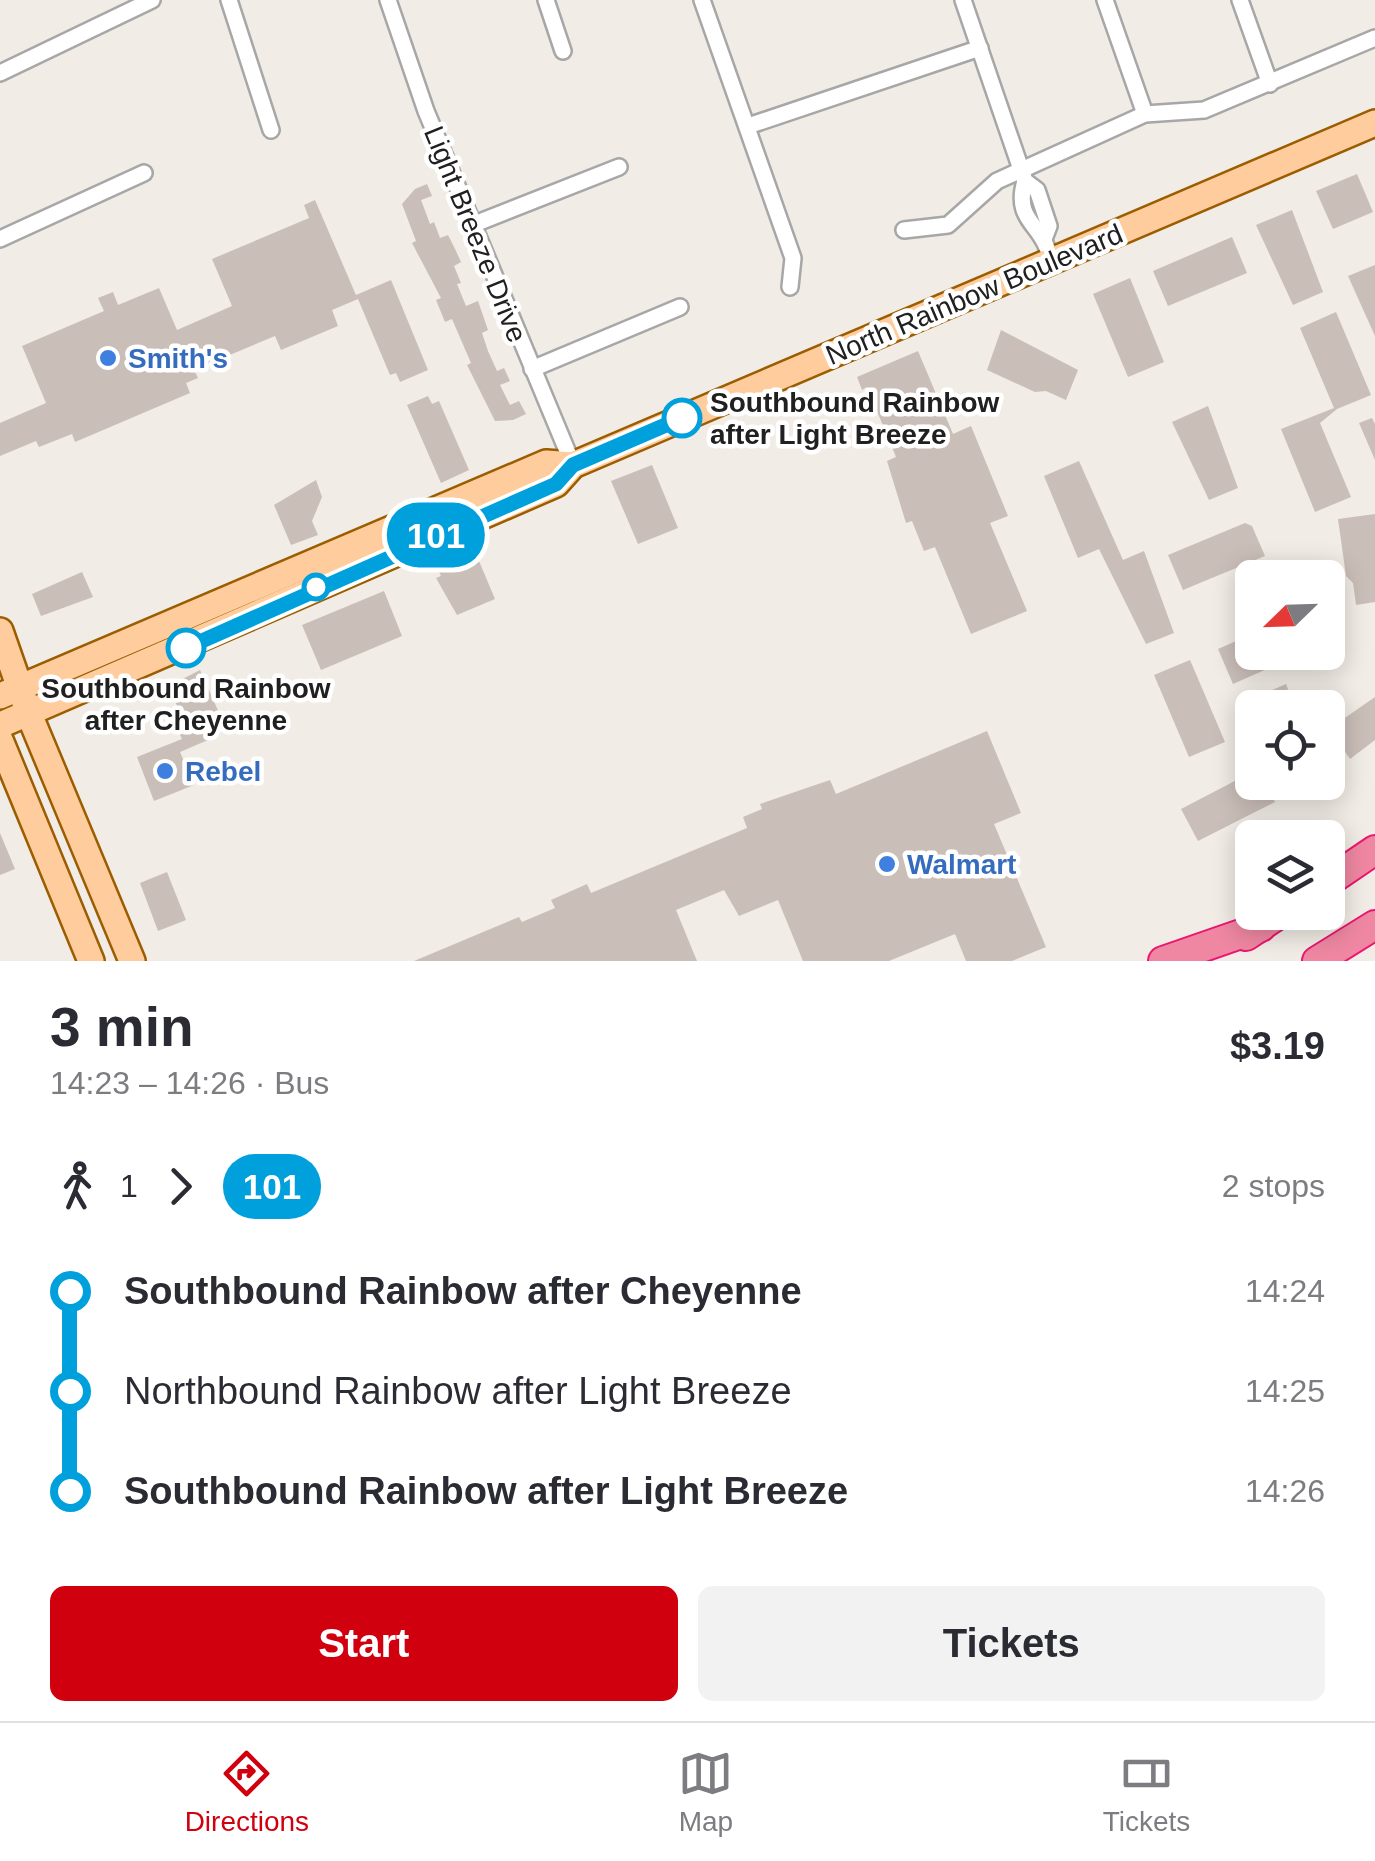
<!DOCTYPE html>
<meta charset="utf-8">
<style>
body{margin:0;font-family:Arial,sans-serif;background:#f2f2f3;color:#2b2b33;height:100vh;display:flex;flex-direction:column;font-size:38px;white-space:nowrap}
*{box-sizing:border-box;margin:0}
p{font-size:32px;color:#7c7c81}
.icon{flex:none;width:55px;height:55px;fill:none;stroke:currentColor;stroke-width:2;stroke-linecap:round;stroke-linejoin:round}
.map{position:relative;height:961px;overflow:hidden}
.drawer{display:flex;flex-direction:column;background:#fff;flex:1}
.drawer>*{flex:none}
.badge{padding:0 20px;border-radius:32px;font-size:35px;line-height:65px}
.needle{width:65px;rotate:247deg}
.tools{position:absolute;left:1235px;top:560px;display:grid;gap:20px}
.tools a{display:grid;place-items:center;width:110px;height:110px;border-radius:15px;background:#fff;box-shadow:0 5px 25px #0003;font-size:50px}
.map>.badge{position:absolute;translate:-50% -50%;box-shadow:0 0 0 5px #fff}
.legs{display:flex;align-items:center;gap:15px;height:110px;padding:0 50px;font-size:32px}
.legs p{margin-inline-start:auto}
.summary{display:flex;align-items:center;justify-content:space-between;height:170px;padding:0 50px}
h1{font-size:55px;font-weight:800;line-height:75px}
.cta{display:flex;gap:20px;margin-top:auto;padding:20px 50px}
.cta a{flex:1;height:115px;border-radius:15px;background:#d0000f;color:#fff;font-size:40px;font-weight:800;line-height:115px;text-align:center}
.cta a+a{background:#f2f2f3;color:#2b2b33}
ul{padding:0 50px;list-style:none}
li{display:flex;align-items:center;gap:35px;height:100px;font-size:38px}
li i{display:grid;place-items:center;width:15px;height:100%;margin:0 12px;background:currentColor}
li i::after{content:'';width:25px;height:25px;margin:-12px;border:8px solid;border-radius:50%;background:#fff}
li p{margin-inline-start:auto}
li:first-child i{background:linear-gradient(#0000 50%,currentColor 0)}
li:last-child i{background:linear-gradient(currentColor 50%,#0000 0)}
.tabs{display:flex;justify-content:space-around;align-items:center;height:140px;border-top:2px solid #e1e1e2;background:#fff;font-size:28px;color:#7c7c81}
.tabs a{display:grid;justify-items:center;gap:5px}
.tabs .active{color:#d0000f}
.map>svg:first-child{display:block}
.building{fill:#cabeb8}
.lines{fill:none;stroke-linecap:round;stroke-linejoin:round}
.minor-casing{stroke:#a7a7a7;stroke-width:20}
.primary-casing{stroke:#9c5d00;stroke-width:30}
.motorway-casing{stroke:#eb166f;stroke-width:32}
.minor{stroke:#fff;stroke-width:15}
.primary{stroke:#ffcd9d;stroke-width:25}
.motorway{stroke:#ef87a2;stroke-width:28}
.line-1-casing{stroke:#fff;stroke-width:22}
.line-1{stroke:#00a0dc;stroke-width:15}
.shop-dot{fill:#3f7fe0;stroke:#fff;stroke-width:4}
.stop-1-dot{fill:#fff;stroke:#00a0dc;stroke-width:5}
.labels{text-anchor:middle;stroke-width:9;stroke-linejoin:round;paint-order:stroke}
.street-label{font-size:28px;fill:#202020;stroke:#fff}
.shop-label{font-size:28px;font-weight:bold;fill:#366cbe;stroke:#fff;text-anchor:start}
.stop-label{font-size:28px;font-weight:bold;fill:#202020;stroke:#fff;text-anchor:start}
</style>
<div class="map">
<svg width="1375" height="961" viewBox="0 0 1375 961">
<rect width="100%" height="100%" fill="#f1ece5"/>
<g class="building">
<path d="M1357 174 1373 212 1333 229 1316 191Z"/>
<path d="M427 184 432 196 421 200 430 224 434 222 440 238 448 235 456 251 461 262 454 266 461 283 457 284 466 306 478 301 488 330 482 333 488 351 497 371 504 368 510 381 500 385 510 405 519 401 526 414 513 420 495 421 467 365 471 363 452 319 445 322 436 300 441 298 412 243 416 241 402 204 415 189Z"/>
<path d="M315 200 356 295 391 280 428 370 400 382 396 373 390 375 358 299 332 310 338 326 281 350 275 336 194 370 198 378 186 383 190 393 75 442 72 434 39 447 36 441 0 456V423L46 403 22 346 104 311 98 298 113 292 118 305 159 288 177 330 232 306 212 259 309 218 304 205Z"/>
<path d="M1292 210 1323 292 1293 305 1256 225Z"/>
<path d="M1232 237 1247 273 1168 306 1153 271Z"/>
<path d="M1375 265V336L1348 276Z"/>
<path d="M1130 278 1164 362 1128 377 1093 294Z"/>
<path d="M1336 312 1371 395 1337 409 1320 423 1351 497 1315 512 1281 429 1334 408 1300 328Z"/>
<path d="M1001 330 1078 370 1066 400 1046 391 1035 392 987 370Z"/>
<path d="M918 351 953 434 971 426 1008 516 990 523 1027 611 971 634 935 547 924 551 912 521 906 523 887 461 896 457 867 387 862 390 857 377Z"/>
<path d="M428 396 432 404 439 401 469 470 441 483 407 405Z"/>
<path d="M1208 406 1238 488 1209 500 1172 422Z"/>
<path d="M1372 418 1375 424V460L1359 423Z"/>
<path d="M1079 461 1123 560 1144 551 1174 633 1146 644 1099 549 1078 558 1044 476Z"/>
<path d="M652 465 678 528 638 544 611 481Z"/>
<path d="M316 480 322 497 312 521 318 535 291 545 274 505Z"/>
<path d="M1375 514V602L1356 605 1353 583 1346 576 1338 519Z"/>
<path d="M1245 523 1252 526 1265 556 1183 590 1168 555Z"/>
<path d="M471 542 495 599 457 615 436 578 441 576 433 559Z"/>
<path d="M82 572 93 597 41 616 32 594Z"/>
<path d="M384 591 402 636 321 670 302 625Z"/>
<path d="M1252 634V652L1303 653 1233 684 1218 649Z"/>
<path d="M1190 660 1225 742 1189 757 1154 675Z"/>
<path d="M200 670 224 724 212 729 215 737 180 752 194 785 154 801 137 757 182 739 171 714 179 711 169 686Z"/>
<path d="M1286 684 1295 708H1253L1249 700Z"/>
<path d="M1375 697V740L1350 759 1329 729Z"/>
<path d="M987 731 1021 813 994 824 1046 947 1012 961H966L955 934 889 961H803L778 900 739 916 724 890 676 910 697 961H414L519 917 522 922 555 908 551 900 587 884 591 893 747 828 743 817 762 809 760 804 830 780 836 794Z"/>
<path d="M1252 772V782H1265L1275 802 1198 841 1181 809Z"/>
<path d="M0 833 15 869 0 875Z"/>
<path d="M167 872 186 920 158 931 140 883Z"/>
</g>
<g class="lines">
<g class="minor-casing">
<g id="minor">
<path d="M229 0 271 130"/>
<path d="M388 0 426 111 573 465"/>
<path d="M546 0 563 51"/>
<path d="M702 0 793 258 790 287"/>
<path d="M963 0 1025 181 1037 190 1049 226 1044 239"/>
<path d="M1105 0 1145 114"/>
<path d="M1240 0 1270 84"/>
<path d="M0 73 152 0"/>
<path d="M748 126 980 48"/>
<path d="M1025 181C1014 218 1038 223 1047 248"/>
<path d="M472 225 619 167"/>
<path d="M904 230 948 225 997 181 1145 114 1204 110 1375 38"/>
<path d="M0 239 144 173"/>
<path d="M532 369 680 307"/>
</g>
</g>
<g class="primary-casing">
<g id="primary">
<path d="M0 631 29 714 132 961"/>
<path d="M0 696 546 463 573 465"/>
<path d="M0 725 556 484 573 465 1375 123"/>
<path d="M0 740 91 961"/>
</g>
</g>
<g class="motorway-casing">
<g id="motorway">
<path d="M1328 882 1375 850"/>
<path d="M1246 936 1282 912"/>
<path d="M1163 961 1261 927"/>
<path d="M1317 961 1375 925"/>
</g>
</g>
<use href="#minor" class="minor"/>
<use href="#primary" class="primary"/>
<use href="#motorway" class="motorway"/>
</g>
<g class="lines">
<g class="line-1-casing">
<path id="line-1" d="M186 648 556 484 573 465 682 418"/>
</g>
<use href="#line-1" class="line-1"/>
</g>
<g class="shop-dot">
<circle cx="108" cy="358" r="10"/>
<circle cx="165" cy="771" r="10"/>
<circle cx="887" cy="864" r="10"/>
</g>
<g class="stop-1-dot">
<circle cx="682" cy="418" r="18"/>
<circle cx="316" cy="587" r="12"/>
<circle cx="186" cy="648" r="18"/>
</g>
<g class="labels">
<g class="street-label">
<text transform="translate(476 234) rotate(68)" y="10">Light Breeze Drive</text>
<text transform="translate(974 294) rotate(-23)" y="10">North Rainbow Boulevard</text>
</g>
<g class="shop-label">
<text x="128" y="368">Smith's</text>
<text x="185" y="781">Rebel</text>
<text x="907" y="874">Walmart</text>
</g>
<g class="stop-label">
<text x="710" y="412">Southbound Rainbow<tspan x="710" dy="32">after Light Breeze</tspan></text>
<text x="186" y="698" text-anchor="middle">Southbound Rainbow<tspan x="186" dy="32">after Cheyenne</tspan></text>
</g>
</g>
</svg>
<div class="tools">
<a><svg class="needle" viewBox="-14 -14 28 28"><path d="M0-13l5 13h-10z" fill="#e53935"/><path d="M0 13l5-13h-10z" fill="#7c7c81"/></svg></a>
<a><svg class="icon" aria-label="locate" viewBox="0 0 24 24"><circle cx="12" cy="12" r="6"/><path d="M12 2v4M12 18v4M2 12h4M18 12h4"/></svg></a>
<a><svg class="icon" aria-label="layers" viewBox="0 0 24 24"><path d="M12 4l9 5-9 5-9-5zM3 14l9 5 9-5"/></svg></a>
</div>
<b class="badge" style="left:436px;top:535px;background:#00a0dc;color:#fff">101</b>
</div>
<section class="drawer">
<div class="summary"><div><h1>3 min</h1><p>14:23 – 14:26 · Bus</p></div><b>$3.19</b></div>
<div class="legs"><svg class="icon" aria-label="walk" viewBox="0 0 24 24"><circle cx="13" cy="4" r="2"/><path d="M13 8l-2 6 4 7M11 14l-3 7M7 12l3-4h3l4 4"/></svg>1<svg class="icon" aria-label="forward" viewBox="0 0 24 24"><path d="M9 5l7 7-7 7"/></svg><b class="badge" style="background:#00a0dc;color:#fff">101</b><p>2 stops</p></div>
<ul>
<li><i style="color:#00a0dc"></i><b>Southbound Rainbow after Cheyenne</b><p>14:24</p></li>
<li><i style="color:#00a0dc"></i><span>Northbound Rainbow after Light Breeze</span><p>14:25</p></li>
<li><i style="color:#00a0dc"></i><b>Southbound Rainbow after Light Breeze</b><p>14:26</p></li>
</ul>
<div class="cta"><a>Start</a><a>Tickets</a></div>
</section>
<nav class="tabs">
<a class="active"><svg class="icon" aria-label="directions" viewBox="0 0 24 24"><path d="M12 3l9 9-9 9-9-9zM9 14v-3h6M13 9l2 2-2 2"/></svg>Directions</a>
<a><svg class="icon" aria-label="map" viewBox="0 0 24 24"><path d="M3 6l6-2 6 2 6-2v14l-6 2-6-2-6 2zM9 4v14M15 6v14"/></svg>Map</a>
<a><svg class="icon" aria-label="tickets" viewBox="0 0 24 24"><path d="M3 7h18v10H3zM15 7v10"/></svg>Tickets</a>
</nav>
